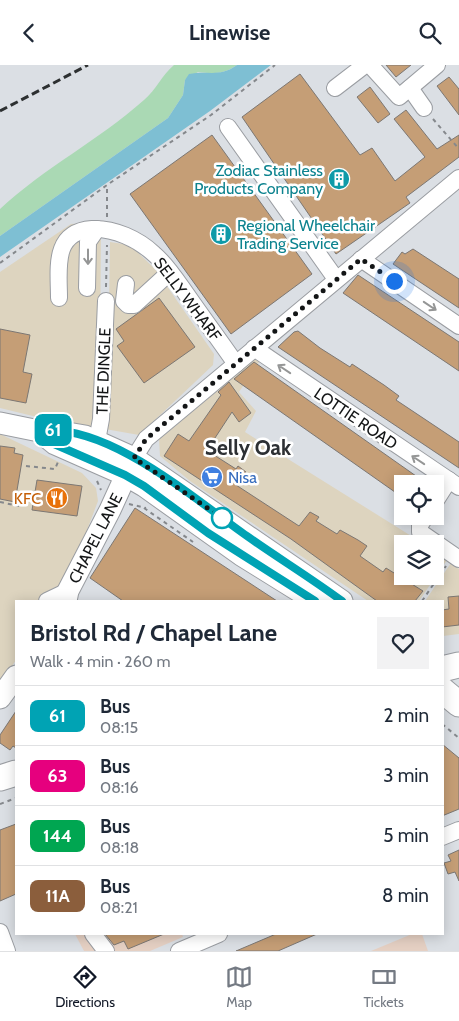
<!DOCTYPE html>
<meta charset="utf-8">
<style>
body{margin:0;font-family:Cabin,sans-serif;background:#f2f2f3;color:#1f2937;height:100vh;display:flex;flex-direction:column;font-size:19px;white-space:nowrap}
*{box-sizing:border-box;margin:0}
p{font-size:16px;color:#747a83}
.icon{flex:none;width:28px;height:28px;fill:none;stroke:currentColor;stroke-width:2;stroke-linecap:round;stroke-linejoin:round}
.map{position:relative;flex:1;overflow:hidden}
.drawer{position:absolute;left:15px;top:535px;width:429px;height:335px;display:flex;flex-direction:column;background:#fff;border-radius:0px;box-shadow:0 2px 12px #0003}
.drawer>*{flex:none}
.badge{padding:0 10px;border-radius:8px;font-size:18px;line-height:32px}
.tools{position:absolute;left:394px;top:410px;display:grid;gap:10px}
.tools a{display:grid;place-items:center;width:50px;height:50px;border-radius:0px;background:#fff;box-shadow:0 2px 12px #0003;font-size:25px}
.you{position:absolute;width:25px;height:25px;margin:-12px;border:4px solid #fff;border-radius:50%;background:#1a73e8;box-shadow:0 0 0 8px #1a73e833}
.map>.badge{position:absolute;translate:-50% -50%;box-shadow:0 0 0 2px #fff}
.round{display:grid;place-items:center;flex:none;width:52px;height:52px;border-radius:0px;background:#f2f2f3}
.head{display:flex;align-items:center;justify-content:space-between;height:85px;padding:0 15px}
h1{font-size:24px;font-weight:700;line-height:38px}
ul{padding:0;list-style:none}
li{display:flex;align-items:center;gap:15px;height:60px;padding:0 15px;border-top:1px solid #e0e1e3}
li div{flex:1}
li b{display:block;font-size:19px}
li em{font-style:normal}
li .badge{min-width:55px;font-weight:700;text-align:center}
header{display:flex;justify-content:space-between;align-items:center;height:65px;padding:0 15px;background:#fff;font-size:22px;font-weight:700}
.tabs{display:flex;justify-content:space-around;align-items:center;height:70px;border-top:1px solid #e0e1e3;background:#fff;font-size:14px;color:#747a83}
.tabs a{display:grid;justify-items:center;gap:2px}
.tabs .selected{color:#111827}
.map>svg:first-child{display:block}
.commercial{fill:#ddd4bf}
.education{fill:#e5d0c3}
.green{fill:#aad9b4}
.water{fill:#7ebfd3}
.building{fill:#c59e76;stroke:#7c7773}
.lines{fill:none;stroke-linecap:round;stroke-linejoin:round}
.minor-casing{stroke:#9a9da2;stroke-width:18}
.major-casing{stroke:#9a9da2;stroke-width:23}
.highway-casing{stroke:#9a9da2;stroke-width:27}
.path{stroke:#85888c;stroke-width:2;stroke-dasharray:4 4;stroke-linecap:butt}
.minor{stroke:#fff;stroke-width:16}
.major{stroke:#fff;stroke-width:21}
.highway{stroke:#fff;stroke-width:25}
.rail{stroke:#2d3031;stroke-width:3;stroke-dasharray:8 4;stroke-linecap:butt}
.oneway{stroke:#959696}
.line-casing{stroke:#fff;stroke-width:11}
.line{stroke:#00a3b4;stroke-width:8}
.walk{stroke:#131516;stroke-width:5;stroke-dasharray:0 9}
.stop-dot{fill:#fff;stroke:#00a3b4;stroke-width:2.5}
.labels{text-anchor:middle;stroke-width:5;stroke-linejoin:round;paint-order:stroke}
.culture-label{font-size:16px;fill:#0d838f;stroke:#fff;text-anchor:end}
.street-label{font-size:16px;fill:#131516;stroke:#fff}
.shop-label{font-size:16px;fill:#366cbe;stroke:#fff;text-anchor:start}
.food-label{font-size:16px;fill:#c56008;stroke:#fff;text-anchor:end}
.district-label{font-size:21px;font-weight:bold;fill:#2d3034;stroke:#fff}
</style>
<header><svg class="icon" aria-label="back" viewBox="0 0 24 24"><path d="M15 5l-7 7 7 7"/></svg>Linewise<svg class="icon" aria-label="search" viewBox="0 0 24 24"><circle cx="10" cy="10" r="6"/><path d="M15 15l6 6"/></svg></header>
<div class="map">
<svg width="459" height="886" viewBox="0 0 459 886">
<rect width="100%" height="100%" fill="#dbdfe4"/>
<g class="commercial">
<path d="M101 157 100 308H108L110 177 130 180 155 204 214 289 213 300 139 370 37 352 0 343V207L71 159Z"/>
<path d="M252 292 259 297 239 327 256 346 245 367 424 479H402V511H435V487L447 495 419 536H368L190 416 160 391 159 374Z"/>
<path d="M0 369 82 408 96 423 98 436 75 497 54 536H16V595L0 619Z"/>
<path d="M451 498 459 504V569L443 571 442 536H425Z"/>
</g>
<g class="education">
<path d="M75 869H182L183 872 150 886H84Z"/>
<path d="M412 869H422L428 886H371Z"/>
</g>
<path class="green" d="M174 0H237C225 9 213 9 198 7L185 15 183 30 168 53 0 171V144C44 103 99 75 144 35 156 25 162 10 174 0Z"/>
<path class="water" d="M237 0H271L210 46 0 192V171L168 53 183 30 185 15 189 9C208 5 219 13 237 0Z"/>
<g class="building">
<path d="M386 0H411L396 12Z"/>
<path d="M300 9 360 90 372 83 395 116 425 92 394 54 406 45 437 84 459 70V92L406 132 410 138 336 189 242 52Z"/>
<path d="M449 12 459 24V50L437 21Z"/>
<path d="M370 22 390 49 378 58 357 32Z"/>
<path d="M212 70 312 209 231 269 130 129Z"/>
<path d="M413 184 459 214V243L393 199 402 187 405 189Z"/>
<path d="M358 210 459 277V306L343 228Z"/>
<path d="M159 233 195 282 144 318 117 281 124 276 116 264Z"/>
<path d="M0 264 30 270 23 307 32 309 26 338 0 333Z"/>
<path d="M298 266 320 283 350 302 352 299 384 320 399 331 396 335 459 377V403L278 282 294 267Z"/>
<path d="M254 297 416 411 428 419H402V432L234 314Z"/>
<path d="M229 317 251 348 239 357 232 347 213 376 220 380 214 390 236 404 238 401 246 407 236 420 299 461 310 447 319 452 316 456 337 469 340 465 358 475 367 481 360 491 383 507 386 503 423 526 415 536H377L291 474 164 391 178 369 189 376 221 330 218 327Z"/>
<path d="M0 381 15 383 14 388 23 390 15 437 0 434Z"/>
<path d="M37 415 82 421 77 451 32 445Z"/>
<path d="M135 443 277 536H123L90 513Z"/>
<path d="M459 531V560L442 562V545L449 544 448 532Z"/>
<path d="M16 646V683L13 681 10 685 0 678V670Z"/>
<path d="M442 679 459 693V744L442 751Z"/>
<path d="M16 759V829L0 836V765Z"/>
<path d="M459 785V816L455 807 448 809 444 798 451 796 448 790Z"/>
<path d="M105 869H164L128 884 124 876 114 880Z"/>
<path d="M276 869H317L278 886H236Z"/>
</g>
<g class="lines">
<g class="minor-casing">
<g id="minor">
<path d="M370 0 399 32 437 0"/>
<path d="M335 23 365 0"/>
<path d="M410 23 424 43"/>
<path d="M228 62 336 214"/>
<path d="M361 194 459 261"/>
<path d="M126 219 124 236 128 240H134L170 207"/>
<path d="M87 223 88 177 97 164"/>
<path d="M59 233C59 204 52 167 92 164 114 163 138 174 154 189 167 200 177 216 187 230 203 253 220 276 236 299"/>
<path d="M254 283 459 422"/>
<path d="M97 376 101 354 106 236"/>
<path d="M134 393 146 374 459 113"/>
<path d="M435 437 449 415"/>
<path d="M426 451 420 460V467L459 494"/>
<path d="M47 536 68 526"/>
<path d="M442 772 459 765"/>
<path d="M0 867 7 886"/>
<path d="M93 869 106 886"/>
<path d="M179 886 219 869"/>
</g>
</g>
<g class="major-casing">
<g id="major">
<path d="M0 358 39 366 50 365 85 371 134 393 342 536"/>
<path d="M39 366 55 379 125 410 144 421 241 490 315 536"/>
<path d="M66 536 68 526 110 445 131 399"/>
<path d="M0 633 16 611"/>
</g>
</g>
<g class="highway-casing">
<g id="highway">
<path d="M442 604 459 600"/>
<path d="M442 625 459 639"/>
<path d="M0 713 16 708"/>
</g>
</g>
<g class="path">
<path d="M433 54 459 84"/>
<path d="M107 152V120"/>
<path d="M0 198 107 120 211 50 275 0"/>
<path d="M106 222 107 180"/>
<path d="M26 401 55 404 58 397"/>
<path d="M97 416 101 425"/>
<path d="M0 437 19 441"/>
<path d="M129 439 146 443"/>
<path d="M144 443 193 477"/>
<path d="M422 536 446 501"/>
<path d="M442 659 459 673"/>
<path d="M0 739 16 733"/>
<path d="M418 869H419"/>
</g>
<use href="#minor" class="minor"/>
<use href="#major" class="major"/>
<use href="#highway" class="highway"/>
<path class="rail" d="M0 46 88 0"/>
</g>
<defs><path id="oneway-shaft" d="M-6 0H5M1.5-3L5.5 0L1.5 3" fill="none" stroke-width="1.6" stroke-linecap="round" stroke-linejoin="round" transform="scale(1.25)"/></defs>
<g class="oneway">
<use href="#oneway-shaft" transform="translate(88 192) rotate(90)"/>
<use href="#oneway-shaft" transform="translate(430 241) rotate(34)"/>
<use href="#oneway-shaft" transform="translate(284 304) rotate(-146)"/>
<use href="#oneway-shaft" transform="translate(418 395) rotate(-146)"/>
</g>
<g class="lines">
<g class="line-casing">
<path id="line" d="M315 536 208 468 144 421 125 410 54 379 39 366C107 357 194 434 247 471 278 493 311 513 342 536"/>
</g>
<use href="#line" class="line"/>
<path class="walk" d="M222 453 134 393 146 374 361 194 394 216"/>
</g>
<defs>
<g id="building-disc" transform="scale(1.125)"><circle r="9.5" fill="#0f9aa8" stroke="#fff"/><path d="M-4-6H4V6H1V3H-1V6H-4ZM-2.5-4.3h1.7v1.8h-1.7ZM.8-4.3h1.7v1.8H.8ZM-2.5-1h1.7V.8h-1.7ZM.8-1h1.7V.8H.8Z" fill="#fff"/></g>
<g id="supermarket-disc" transform="scale(1.125)"><circle r="9.5" fill="#3f7fe0" stroke="#fff"/><path d="M-6-5.5h2.5l.6 2H6L4.5 2H-2.5L-4.4-4H-6ZM-1.5 3.2a1.3 1.3 0 1 0 .1 0ZM3 3.2a1.3 1.3 0 1 0 .1 0Z" fill="#fff"/></g>
<g id="restaurant-disc" transform="scale(1.125)"><circle r="9.5" fill="#e8710a" stroke="#fff"/><path d="M-5-6h1v4h1v-4h1v4h1v-4h1v5L-1.5 .5V6h-2V.5L-5-1ZM5-6V6H3V1.5H1.5Q1.5-4 5-6Z" fill="#fff"/></g>
</defs>
<g fill-rule="evenodd">
<use href="#building-disc" x="339" y="114"/>
<use href="#building-disc" x="221" y="169"/>
<use href="#supermarket-disc" x="212" y="412"/>
<use href="#restaurant-disc" x="57" y="433"/>
</g>
<circle class="stop-dot" cx="222" cy="453" r="10"/>
<g class="labels">
<g class="culture-label">
<text x="323" y="111">Zodiac Stainless<tspan x="323" dy="18">Products Company</tspan></text>
<text x="237" y="166" text-anchor="start">Regional Wheelchair<tspan x="237" dy="18">Trading Service</tspan></text>
</g>
<g class="street-label">
<text transform="translate(188 234) rotate(53)" y="6">SELLY WHARF</text>
<text transform="translate(103 306) rotate(-88)" y="6">THE DINGLE</text>
<text transform="translate(356 353) rotate(34)" y="6">LOTTIE ROAD</text>
<text transform="translate(95 473) rotate(-63)" y="6">CHAPEL LANE</text>
</g>
<g class="shop-label">
<text x="228" y="418">Nisa</text>
</g>
<g class="food-label">
<text x="41" y="439">KFC</text>
</g>
<g class="district-label">
<text x="248" y="390">Selly Oak</text>
</g>
</g>
</svg>
<div class="tools">
<a><svg class="icon" aria-label="locate" viewBox="0 0 24 24"><circle cx="12" cy="12" r="6"/><path d="M12 2v4M12 18v4M2 12h4M18 12h4"/></svg></a>
<a><svg class="icon" aria-label="layers" viewBox="0 0 24 24"><path d="M12 4l9 5-9 5-9-5zM3 14l9 5 9-5"/></svg></a>
</div>
<div class="you" style="left:394px;top:216px"></div>
<b class="badge" style="left:53px;top:365px;background:#00a3b4;color:#fff">61</b>
<section class="drawer">
<div class="head"><div><h1>Bristol Rd / Chapel Lane</h1><p>Walk · 4 min · 260 m</p></div><a class="round"><svg class="icon" aria-label="heart" viewBox="0 0 24 24"><path d="M12 20l-8-8c-3-5 5-10 8-4 3-6 11-1 8 4z"/></svg></a></div>
<ul>
<li><span class="badge" style="background:#00a3b4;color:#fff">61</span><div><b>Bus</b><p>08:15</p></div><em>2 min</em></li>
<li><span class="badge" style="background:#e6007e;color:#fff">63</span><div><b>Bus</b><p>08:16</p></div><em>3 min</em></li>
<li><span class="badge" style="background:#00a651;color:#fff">144</span><div><b>Bus</b><p>08:18</p></div><em>5 min</em></li>
<li><span class="badge" style="background:#8b5e3c;color:#fff">11A</span><div><b>Bus</b><p>08:21</p></div><em>8 min</em></li>
</ul>
</section>
</div>
<nav class="tabs">
<a class="selected"><svg class="icon" aria-label="directions" viewBox="0 0 24 24"><path d="M12 3l9 9-9 9-9-9zM9 14v-3h6M13 9l2 2-2 2"/></svg>Directions</a>
<a><svg class="icon" aria-label="map" viewBox="0 0 24 24"><path d="M3 6l6-2 6 2 6-2v14l-6 2-6-2-6 2zM9 4v14M15 6v14"/></svg>Map</a>
<a><svg class="icon" aria-label="tickets" viewBox="0 0 24 24"><path d="M3 7h18v10H3zM15 7v10"/></svg>Tickets</a>
</nav>
